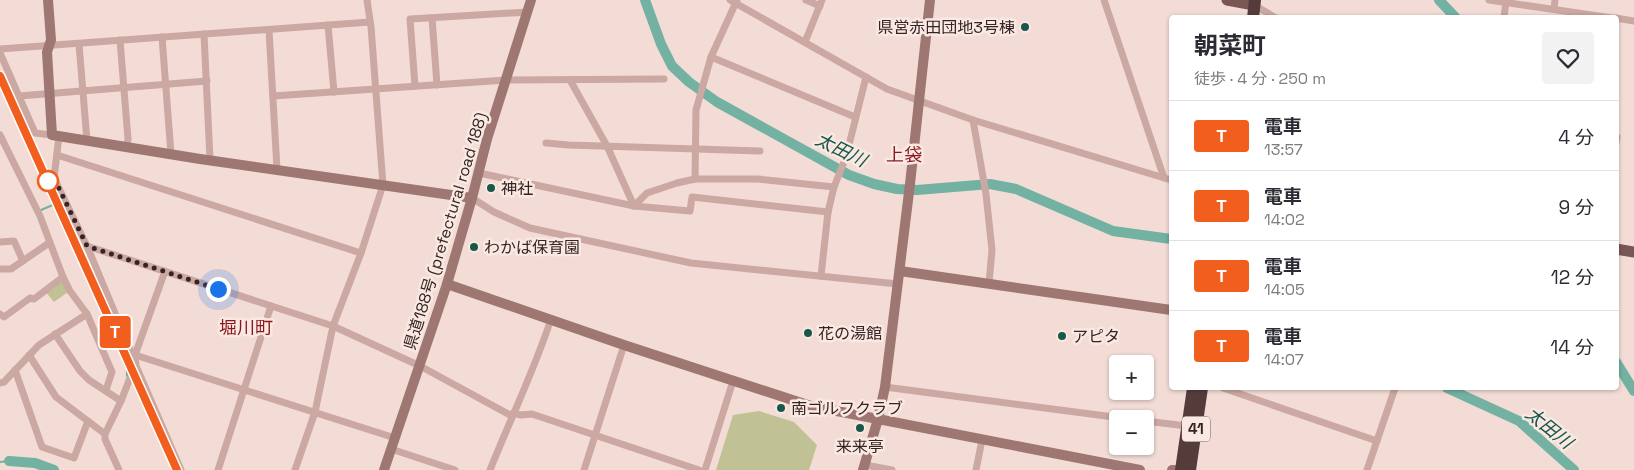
<!DOCTYPE html>
<html lang="ja">
<meta charset="utf-8">
<style>
body{margin:0;font-family:"Space Grotesk","Noto Sans JP",sans-serif;background:#f2f2f3;color:#2b2b33;height:100vh;display:flex;flex-direction:column;font-size:19px;white-space:nowrap}
*{box-sizing:border-box;margin:0}
p{font-size:16px;color:#7c7c81}
.icon{flex:none;width:28px;height:28px;fill:none;stroke:currentColor;stroke-width:2;stroke-linecap:round;stroke-linejoin:round}
.map{position:relative;flex:1;overflow:hidden}
.sheet{position:absolute;left:1169px;top:15px;width:450px;height:375px;display:flex;flex-direction:column;background:#fff;border-radius:5px;box-shadow:0 1px 4px #0004}
.sheet>*{flex:none}
.badge{padding:0 10px;border-radius:4px;font-size:18px;line-height:32px}
.buttons{position:absolute;left:1109px;top:355px;display:grid;gap:10px}
.buttons a{display:grid;place-items:center;width:45px;height:45px;border-radius:5px;background:#fff;box-shadow:0 1px 4px #0004;font-size:25px}
.you{position:absolute;width:25px;height:25px;margin:-12px;border:4px solid #fff;border-radius:50%;background:#1a73e8;box-shadow:0 0 0 8px #1a73e833}
.map>.badge{position:absolute;translate:-50% -50%;box-shadow:0 0 0 2px #fff}
.round{display:grid;place-items:center;flex:none;width:52px;height:52px;border-radius:5px;background:#f2f2f3}
.headline{display:flex;align-items:center;justify-content:space-between;height:85px;padding:0 25px}
h1{font-size:24px;font-weight:700;line-height:38px}
ul{padding:0;list-style:none}
li{display:flex;align-items:center;gap:15px;height:70px;padding:0 25px;border-top:1px solid #e1e1e2}
li div{flex:1}
li b{display:block;font-size:19px}
li em{font-style:normal}
li .badge{min-width:55px;font-weight:700;text-align:center}
.map>svg:first-child{display:block}
.green{fill:#c0c295}
.lines{fill:none;stroke-linecap:round;stroke-linejoin:round}
.stream{stroke:#73b1a2;stroke-width:2}
.river{stroke:#73b1a2;stroke-width:10}
.street{stroke:#cba8a1;stroke-width:7}
.secondary{stroke:#9e7672;stroke-width:10}
.primary{stroke:#785654;stroke-width:11}
.highway{stroke:#563b3b;stroke-width:12}
.rail-casing{stroke:#342524;stroke-width:4}
.rail{stroke:#fae8e2;stroke-width:2;stroke-dasharray:5.5;stroke-linecap:butt}
.line-casing{stroke:#fff;stroke-width:11}
.line{stroke:#f25e1d;stroke-width:8}
.walk{stroke:#342524;stroke-width:5;stroke-dasharray:0 9}
.poi-dot{fill:#17584a;stroke:#fae8e2;stroke-width:2}
.stop-dot{fill:#fff;stroke:#f25e1d;stroke-width:2.5}
.labels{text-anchor:middle;stroke-width:5;stroke-linejoin:round;paint-order:stroke}
.shield{fill:#fae8e2;stroke:#6f605d;stroke-width:1}
.shield-label{font-size:15px;font-weight:bold;fill:#342524}
.poi-label{font-size:16px;fill:#342524;stroke:#fae8e2;text-anchor:start}
.street-label{font-size:16px;fill:#342524;stroke:#fae8e2}
.water-label{font-size:18px;font-style:italic;fill:#17584a;stroke:#fae8e2}
.neighbourhood-label{font-size:18px;fill:#89181e;stroke:#fae8e2}
</style>
<div class="map">
<svg width="1634" height="470" viewBox="0 0 1634 470">
<rect width="100%" height="100%" fill="#f2dcd5"/>
<g class="green">
<path d="M58 281 63 282 68 292 54 302 45 291Z"/>
<path d="M759 411 794 422 817 445 809 470H716L733 415Z"/>
</g>
<g class="lines">
<g class="stream">
<path d="M41 210 55 204"/>
<path d="M127 376V366L129 365"/>
<path d="M0 462 9 461"/>
</g>
<g class="river">
<path d="M645 0 661 44 672 66 689 82 717 102 849 175 874 184 897 189 917 190 990 184 1016 189 1113 231 1171 239"/>
<path d="M1439 0 1456 18"/>
<path d="M1616 362 1634 391"/>
<path d="M1447 388 1519 421 1574 470"/>
<path d="M9 461 35 463 54 470"/>
</g>
<g class="street">
<path d="M730 0 887 89 973 120 1171 180"/>
<path d="M737 0 711 57 696 110 695 179H758L834 187 846 157 866 77"/>
<path d="M806 0 820 6"/>
<path d="M1104 0 1164 178"/>
<path d="M1489 0 1612 18"/>
<path d="M1254 5 1276 18"/>
<path d="M1554 9 1555 0"/>
<path d="M432 18 437 85"/>
<path d="M1504 18 1506 0"/>
<path d="M1616 18 1634 21"/>
<path d="M328 25 334 92"/>
<path d="M269 30 277 169"/>
<path d="M204 34 210 159"/>
<path d="M162 37 171 154"/>
<path d="M120 40 128 139 127 147"/>
<path d="M805 42 822 0"/>
<path d="M79 44 87 141"/>
<path d="M0 49 370 22"/>
<path d="M0 53 35 133 52 135"/>
<path d="M711 57 855 117"/>
<path d="M570 80 607 146 634 206 647 193 677 183 695 179"/>
<path d="M415 86 410 19 527 12"/>
<path d="M19 96 207 81"/>
<path d="M273 96 506 80 664 79"/>
<path d="M973 120 986 194 992 250 989 283"/>
<path d="M0 135 40 216 63 277 70 291 87 314 39 345 4 382 0 383"/>
<path d="M59 136 54 178 87 246 132 354 395 438"/>
<path d="M546 143 569 145 760 151"/>
<path d="M1616 143 1617 137"/>
<path d="M57 155 361 253"/>
<path d="M479 173 634 206 690 211 692 197 828 212"/>
<path d="M472 198 494 212 530 228 691 263 898 284"/>
<path d="M0 242 14 241 23 261"/>
<path d="M87 246 333 326 420 366 512 416"/>
<path d="M0 269H11L49 243"/>
<path d="M165 271 135 355 136 366 181 470"/>
<path d="M821 276 828 212 834 187"/>
<path d="M0 314 4 317 30 298 34 299 63 277"/>
<path d="M87 314 112 372 106 390"/>
<path d="M55 334 80 371 89 380 121 401 105 434V439L119 470"/>
<path d="M29 355 56 397 105 434"/>
<path d="M15 370 42 447 74 458 88 421"/>
<path d="M885 387 1129 419"/>
<path d="M1223 388 1377 441"/>
<path d="M121 401 130 378"/>
<path d="M513 413 521 415 532 414 699 470"/>
<path d="M1145 421 1187 426"/>
<path d="M391 449 455 470"/>
<path d="M865 465 892 470"/>
<path d="M218 470 271 306"/>
<path d="M295 470 315 412 333 326 361 253 383 185 371 27 367 0"/>
<path d="M490 470C510 420 534 371 551 319"/>
<path d="M584 470 624 345"/>
<path d="M705 470 733 381"/>
<path d="M976 470 982 440"/>
<path d="M1367 470 1395 388"/>
</g>
<g class="secondary">
<path d="M48 0 51 40 47 52 52 135 200 159 472 198"/>
<path d="M900 271 1171 310"/>
<path d="M447 284 624 345 811 406 1140 470"/>
<path d="M384 470 447 284 472 198 487 139 531 0"/>
<path d="M863 470 878 419 885 387 910 184 930 0"/>
<path d="M1172 470H1174"/>
</g>
<g class="primary">
<path d="M1227 0 1254 5"/>
<path d="M1616 249 1634 252"/>
</g>
<g class="highway">
<path d="M1253 18 1255 0"/>
<path d="M1181 470 1193 388"/>
<path d="M1190 470 1202 388"/>
</g>
<g class="rail-casing">
<path id="rail" d="M0 76 177 470"/>
</g>
<use href="#rail" class="rail"/>
</g>
<g class="lines">
<g class="line-casing">
<path id="line" d="M0 76 177 470"/>
</g>
<use href="#line" class="line"/>
<path class="walk" d="M48 181 54 178 87 246 218 289"/>
</g>
<g class="poi-dot">
<circle cx="1025" cy="27" r="5"/>
<circle cx="491" cy="188" r="5"/>
<circle cx="474" cy="247" r="5"/>
<circle cx="808" cy="333" r="5"/>
<circle cx="1062" cy="336" r="5"/>
<circle cx="781" cy="408" r="5"/>
<circle cx="860" cy="428" r="5"/>
</g>
<circle class="stop-dot" cx="48" cy="181" r="10"/>
<g class="labels">
<rect class="shield" x="1182" y="416.5" width="28" height="25" rx="4"/>
<g class="shield-label">
<text x="1196" y="434">41</text>
</g>
<g class="poi-label">
<text x="1015" y="33" text-anchor="end">県営赤田団地3号棟</text>
<text x="501" y="194">神社</text>
<text x="484" y="253">わかば保育園</text>
<text x="818" y="339">花の湯館</text>
<text x="1072" y="342">アピタ</text>
<text x="791" y="414">南ゴルフクラブ</text>
<text x="860" y="452" text-anchor="middle">来来亭</text>
</g>
<g class="street-label">
<text transform="translate(445 231) rotate(-73)" y="6">県道188号 (prefectural road 188)</text>
</g>
<g class="water-label">
<text transform="translate(841 150) rotate(26)" y="6">太田川</text>
<text transform="translate(1549 428) rotate(39)" y="6">太田川</text>
</g>
<g class="neighbourhood-label">
<text x="904" y="161">上袋</text>
<text x="246" y="334">堀川町</text>
</g>
</g>
</svg>
<div class="buttons">
<a>+</a>
<a>−</a>
</div>
<div class="you" style="left:218px;top:289px"></div>
<b class="badge" style="left:115px;top:332px;background:#f25e1d;color:#fff">T</b>
<section class="sheet">
<div class="headline"><div><h1>朝菜町</h1><p>徒歩 · 4 分 · 250 m</p></div><a class="round"><svg class="icon" aria-label="heart" viewBox="0 0 24 24"><path d="M12 20l-8-8c-3-5 5-10 8-4 3-6 11-1 8 4z"/></svg></a></div>
<ul>
<li><span class="badge" style="background:#f25e1d;color:#fff">T</span><div><b>電車</b><p>13:57</p></div><em>4 分</em></li>
<li><span class="badge" style="background:#f25e1d;color:#fff">T</span><div><b>電車</b><p>14:02</p></div><em>9 分</em></li>
<li><span class="badge" style="background:#f25e1d;color:#fff">T</span><div><b>電車</b><p>14:05</p></div><em>12 分</em></li>
<li><span class="badge" style="background:#f25e1d;color:#fff">T</span><div><b>電車</b><p>14:07</p></div><em>14 分</em></li>
</ul>
</section>
</div>
